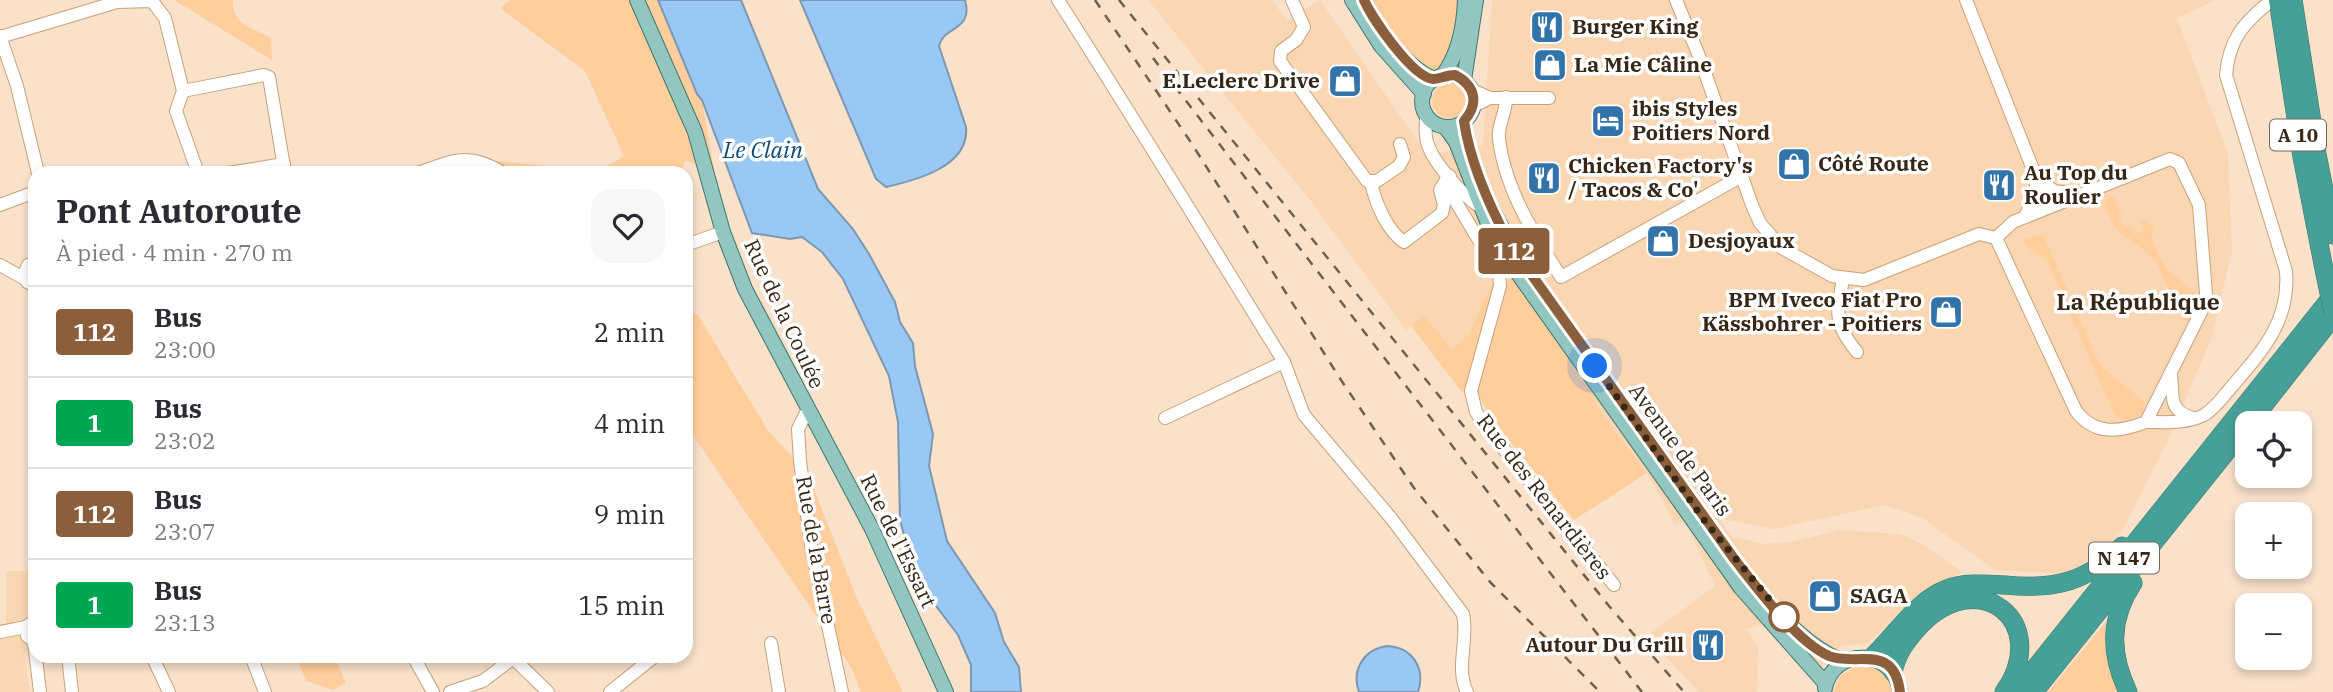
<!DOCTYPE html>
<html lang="fr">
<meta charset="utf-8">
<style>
body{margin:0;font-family:"IBM Plex Serif",serif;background:#f7f7f7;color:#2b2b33;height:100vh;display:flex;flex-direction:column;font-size:26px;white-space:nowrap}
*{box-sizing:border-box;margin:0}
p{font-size:23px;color:#7c7c81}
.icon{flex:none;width:38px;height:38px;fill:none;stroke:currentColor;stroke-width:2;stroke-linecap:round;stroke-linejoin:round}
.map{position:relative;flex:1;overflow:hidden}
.details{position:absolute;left:28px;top:166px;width:665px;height:497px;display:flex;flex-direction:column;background:#fff;border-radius:21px;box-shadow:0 4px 10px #0003}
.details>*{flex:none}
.badge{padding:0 14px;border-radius:5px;font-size:24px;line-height:46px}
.fabs{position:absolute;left:2235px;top:411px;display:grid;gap:14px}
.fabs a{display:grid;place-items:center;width:77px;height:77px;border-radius:14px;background:#fff;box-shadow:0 4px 10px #0003;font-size:35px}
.you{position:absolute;width:35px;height:35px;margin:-18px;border:5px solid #fff;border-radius:50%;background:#1a73e8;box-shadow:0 0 0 10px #1a73e833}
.map>.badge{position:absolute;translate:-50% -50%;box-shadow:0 0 0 4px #fff}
.round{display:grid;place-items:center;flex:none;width:74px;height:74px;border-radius:21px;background:#f7f7f7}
.head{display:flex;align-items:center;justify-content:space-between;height:119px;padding:0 28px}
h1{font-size:33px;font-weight:800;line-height:52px}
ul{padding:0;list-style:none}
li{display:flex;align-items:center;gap:21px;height:91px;padding:0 28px;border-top:2px solid #e1e1e2}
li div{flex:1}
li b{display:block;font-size:26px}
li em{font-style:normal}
li .badge{min-width:77px;font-weight:700;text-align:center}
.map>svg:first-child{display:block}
.built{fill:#fad6b2}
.green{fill:#ffce9c}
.water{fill:#9ac8f4;stroke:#7c98b2;stroke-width:2}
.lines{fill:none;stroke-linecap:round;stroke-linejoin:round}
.minor-casing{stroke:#c6a17a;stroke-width:14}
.major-casing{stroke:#41766a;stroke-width:16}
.highway-casing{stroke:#41766a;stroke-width:19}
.minor{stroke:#fff;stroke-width:12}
.major{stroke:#91c6c1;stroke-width:14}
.highway{stroke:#47a097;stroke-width:18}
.rail{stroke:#715f4d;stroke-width:2.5;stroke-dasharray:9 9;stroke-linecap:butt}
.highway-bridge-casing{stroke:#41766a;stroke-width:19;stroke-linecap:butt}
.highway-bridge{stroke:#47a097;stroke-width:18}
.line-casing{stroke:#fff;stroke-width:16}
.line{stroke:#8b5e3c;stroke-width:10}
.walk{stroke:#362717;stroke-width:7;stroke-dasharray:0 12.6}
.stop-dot{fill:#fff;stroke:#8b5e3c;stroke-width:3.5}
.labels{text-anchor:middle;stroke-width:7;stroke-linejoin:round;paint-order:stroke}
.shield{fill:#fff;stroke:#72685d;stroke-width:2}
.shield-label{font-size:19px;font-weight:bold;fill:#362717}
.poi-label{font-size:21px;font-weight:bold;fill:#362717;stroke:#fff;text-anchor:start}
.street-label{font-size:21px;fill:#362717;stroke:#fff}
.water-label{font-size:23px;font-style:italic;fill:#0c4a77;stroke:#fff}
.neighbourhood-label{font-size:23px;font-weight:bold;fill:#362717;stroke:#fff}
</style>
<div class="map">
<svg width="2333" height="692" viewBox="0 0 2333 692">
<rect width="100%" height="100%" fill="#f9e1ca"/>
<g class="built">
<path d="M1148 0H1272L1287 21 1320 0 1427 155 1483 145 1492 0H2215L2177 18 2228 154 2232 251 2212 337 2167 443 2122 531 2072 574 1995 570 1921 517 1885 505 1773 529 1718 518 1732 537 1764 544 1791 542 1840 530 1900 534 1922 544 1962 572 1916 596 1868 643 1841 646 1812 677 1762 625 1746 629 1758 647 1757 692H1699L1647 636 1715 586 1687 526 1683 521 1675 525 1647 473 1600 412 1591 391 1509 272 1490 287 1468 335 1451 350 1424 314 1406 330 1310 200Z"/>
<path d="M6 571H35V641L24 654 30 692H0V640L6 638Z"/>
</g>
<g class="green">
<path d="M174 0H233C233 27 253 27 271 38L272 60Z"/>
<path d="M510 0H658L697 94 702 100 714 170 686 161 680 173H473L465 158 599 171 624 156 585 71 500 8Z"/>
<path d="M1368 0H1460L1451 53 1437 71C1414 73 1381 19 1368 0Z"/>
<circle cx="1449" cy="101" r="17"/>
<path d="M2114 196 2116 206 2122 210 2118 216 2122 220 2120 223 2140 233 2145 227 2140 222 2143 219 2156 227 2151 237C2156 246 2160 260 2167 268 2184 289 2209 288 2192 322L2183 320 2155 259 2115 228 2104 205 2106 199Z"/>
<path d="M2043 234 2101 367 2145 402 2142 414 2124 421 2114 414 2046 259 2028 248 2023 240Z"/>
<path d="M1510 271 1591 391 1600 412 1647 473 1574 520 1492 419 1477 393Z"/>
<path d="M1497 281 1468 387 1462 392 1411 326 1424 314 1451 350 1468 335 1490 287Z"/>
<path d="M686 308 698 315 767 429 809 476 857 599 903 692H861L852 669 691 432 686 418Z"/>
<path d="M2106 622 2121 692H2048Z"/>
<path d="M296 656H334L346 683 333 690 306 681Z"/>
<path d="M1856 666C1875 665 1888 673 1892 692H1833L1840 676Z"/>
</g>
<g class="water">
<path d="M658 0H741L818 189 853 229 869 254 895 302 900 322 913 343 915 366 933 434 929 466 947 541 995 613 1004 642 1019 667 1021 692H971V665L958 635 933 602 910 557 900 520 898 422 889 376 843 279 822 252 802 237 790 239 752 233 702 100 697 94Z"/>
<path d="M800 0H965C974 31 943 26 939 46L966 127C970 166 917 180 886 187L876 179Z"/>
<path d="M1387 646C1412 647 1426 668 1418 692H1359C1351 670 1364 649 1387 646Z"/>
</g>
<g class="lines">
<g class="minor-casing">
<g id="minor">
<path d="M1058 0C1135 120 1209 241 1284 362"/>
<path d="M1292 0 1304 27 1296 40 1281 51 1280 61 1367 181H1377L1399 166 1404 157 1400 144"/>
<path d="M1676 0 1699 56 1752 205 1760 223 1782 248 1832 276 1864 280 1979 234 1996 238"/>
<path d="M1966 0 2036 177V192L2025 217"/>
<path d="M0 36 17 86 38 173"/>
<path d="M0 37 117 2 152 1 165 18 183 91 176 111 198 173"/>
<path d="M1472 90 1490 98"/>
<path d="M183 91 264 75 269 77 285 173"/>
<path d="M1506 97C1507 112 1497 125 1499 139 1505 189 1534 235 1561 277L1742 176"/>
<path d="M1474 106 1490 98H1549"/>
<path d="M1426 116C1426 125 1424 136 1428 145 1434 163 1463 196 1479 206"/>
<path d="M2170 159 2179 163 2199 205 2206 294 2204 306 2146 422C2120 432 2095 436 2076 411L1996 238 2013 222Z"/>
<path d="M228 173 284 164"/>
<path d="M418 173C454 160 469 152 503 173"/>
<path d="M1450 176 1446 180 1447 187 1499 274 1500 286 1471 391 1476 412 1485 426 1614 585"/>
<path d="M2036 177 2054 191 2075 194"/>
<path d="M1371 182C1375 202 1387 231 1404 242L1442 213 1444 205 1440 190 1446 180"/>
<path d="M0 205 35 192"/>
<path d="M686 245 723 232"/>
<path d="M35 262 28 265 24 275 27 282 35 286"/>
<path d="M0 265 25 279"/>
<path d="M1843 280C1836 314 1834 324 1857 352"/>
<path d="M2171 375C2174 396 2167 410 2193 418"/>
<path d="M807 411 798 429 800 461 811 545 842 692"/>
<path d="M1165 418 1284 362 1304 415 1391 518 1463 614C1469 640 1455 667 1467 692"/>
<path d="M2146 422C2165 422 2186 424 2204 415 2216 408 2225 394 2234 384 2264 349 2290 320 2286 271L2226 75C2229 39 2244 22 2272 0"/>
<path d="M35 620 26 627 27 636 35 642"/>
<path d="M0 632 26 627"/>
<path d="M34 642 40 692"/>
<path d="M771 643 779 692"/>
<path d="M68 656 72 692"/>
<path d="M152 656 169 692"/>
<path d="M251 656 265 692"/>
<path d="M413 656 433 692"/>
<path d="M511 656 548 692"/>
<path d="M450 692 483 681 516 656"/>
<path d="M610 692 655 656"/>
</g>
</g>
<g class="major-casing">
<g id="major">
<path d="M637 0 695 132 723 232 745 289 872 529 946 692"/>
<path d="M1352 0 1381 46 1424 94"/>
<path d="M1364 0C1378 29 1404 66 1434 79"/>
<path d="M1443 75C1459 53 1464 27 1465 0"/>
<circle cx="1448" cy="101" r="26"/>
<path d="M1464 80 1476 0"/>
<path d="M1464 121C1473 192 1516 254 1556 310"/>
<path d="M1446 128 1456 142 1492 234 1509 261 1741 588 1825 683"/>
<path d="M1686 496C1721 544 1788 643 1844 661"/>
<path d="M1825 688C1834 645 1895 649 1900 692"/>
</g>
</g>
<g class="highway-casing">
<g id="highway">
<path d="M2278 0 2302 157 2324 269"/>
<path d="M2293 0 2317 154 2333 235"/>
<path d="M2249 424 2333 317"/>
<path d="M1871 658C1895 636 1915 601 1947 589 1965 582 1986 584 2005 585 2054 590 2088 582 2122 546"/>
<path d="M1893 672C1897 654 1904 644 1916 630 1978 560 2053 623 2004 692"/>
<path d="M2016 692 2333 295"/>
<path d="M2034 692 2247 426"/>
<path d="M2128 692C2110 654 2109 619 2133 583"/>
</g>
</g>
<use href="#minor" class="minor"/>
<use href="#major" class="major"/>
<use href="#highway" class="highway"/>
<g class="rail">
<path d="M1095 0 1192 144 1341 380 1414 488 1491 583 1600 692"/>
<path d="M1119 0 1609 606 1684 692"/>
<path d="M1153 58 1642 692"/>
</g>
<g class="highway-bridge-casing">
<path id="highway-bridge" d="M2324 269 2333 312"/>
</g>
<use href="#highway-bridge" class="highway-bridge"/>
</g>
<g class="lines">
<g class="line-casing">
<path id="line" d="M1364 0C1372 18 1412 77 1433 79 1439 79 1447 75 1455 75 1476 86 1479 104 1464 121 1470 163 1489 205 1509 243L1735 560C1758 589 1796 641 1829 656 1855 667 1894 642 1900 692"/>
</g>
<use href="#line" class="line"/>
<path class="walk" d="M1595 366 1707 524 1789 623 1784 617"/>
</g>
<defs>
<g id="restaurant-square" transform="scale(1.75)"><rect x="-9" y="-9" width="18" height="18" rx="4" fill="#3273a9" stroke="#fff"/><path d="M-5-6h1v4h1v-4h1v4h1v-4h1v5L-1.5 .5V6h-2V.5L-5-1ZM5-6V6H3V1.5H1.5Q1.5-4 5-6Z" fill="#fff"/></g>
<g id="shop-square" transform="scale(1.75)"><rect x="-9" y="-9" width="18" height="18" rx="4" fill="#3273a9" stroke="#fff"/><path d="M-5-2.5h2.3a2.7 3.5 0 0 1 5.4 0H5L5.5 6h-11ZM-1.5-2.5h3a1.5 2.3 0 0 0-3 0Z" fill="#fff"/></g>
<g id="hotel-square" transform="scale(1.75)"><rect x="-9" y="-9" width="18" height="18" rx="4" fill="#3273a9" stroke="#fff"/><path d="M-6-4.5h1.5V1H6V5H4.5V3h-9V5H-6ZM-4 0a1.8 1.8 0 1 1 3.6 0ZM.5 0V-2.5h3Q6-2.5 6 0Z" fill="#fff"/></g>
</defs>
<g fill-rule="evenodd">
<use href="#restaurant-square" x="1547" y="27"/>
<use href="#shop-square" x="1550" y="65"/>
<use href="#shop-square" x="1345" y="81"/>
<use href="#hotel-square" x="1608" y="121"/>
<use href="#shop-square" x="1794" y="164"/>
<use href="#restaurant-square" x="1544" y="178"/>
<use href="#restaurant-square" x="1999" y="185"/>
<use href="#shop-square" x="1663" y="241"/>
<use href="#shop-square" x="1946" y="312"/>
<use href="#shop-square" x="1825" y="596"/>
<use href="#restaurant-square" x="1708" y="645"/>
</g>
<circle class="stop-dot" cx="1784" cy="617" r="14"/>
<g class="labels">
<g class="shield">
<rect x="2270" y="119.5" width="56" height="31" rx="5"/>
<rect x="2089" y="542.5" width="70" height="31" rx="5"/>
</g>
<g class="shield-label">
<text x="2298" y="142">A 10</text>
<text x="2124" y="565">N 147</text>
</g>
<g class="poi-label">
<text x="1572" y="34">Burger King</text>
<text x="1574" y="72">La Mie Câline</text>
<text x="1320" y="88" text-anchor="end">E.Leclerc Drive</text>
<text x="1632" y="116">ibis Styles<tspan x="1632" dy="24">Poitiers Nord</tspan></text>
<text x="1818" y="171">Côté Route</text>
<text x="1568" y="173">Chicken Factory's<tspan x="1568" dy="24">/ Tacos &amp; Co'</tspan></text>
<text x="2024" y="180">Au Top du<tspan x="2024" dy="24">Roulier</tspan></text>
<text x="1688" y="248">Desjoyaux</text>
<text x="1922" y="307" text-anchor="end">BPM Iveco Fiat Pro<tspan x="1922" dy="24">Kässbohrer - Poitiers</tspan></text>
<text x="1850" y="603">SAGA</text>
<text x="1684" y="652" text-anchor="end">Autour Du Grill</text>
</g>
<g class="street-label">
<text transform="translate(784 314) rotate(65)" y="7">Rue de la Coulée</text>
<text transform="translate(1680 450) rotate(54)" y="7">Avenue de Paris</text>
<text transform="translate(1544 497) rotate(52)" y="7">Rue des Renardières</text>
<text transform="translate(898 541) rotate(64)" y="7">Rue de l'Essart</text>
<text transform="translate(816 550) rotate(80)" y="7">Rue de la Barre</text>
</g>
<g class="water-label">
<text x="763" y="158">Le Clain</text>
</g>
<g class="neighbourhood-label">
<text x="2138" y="310">La République</text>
</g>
</g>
</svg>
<div class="fabs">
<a><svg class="icon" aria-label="locate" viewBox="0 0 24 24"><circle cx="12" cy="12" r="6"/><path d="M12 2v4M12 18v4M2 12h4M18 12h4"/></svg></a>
<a>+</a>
<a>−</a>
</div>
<div class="you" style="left:1595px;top:366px"></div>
<b class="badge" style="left:1514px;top:251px;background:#8b5e3c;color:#fff">112</b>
<section class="details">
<div class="head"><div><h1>Pont Autoroute</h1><p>À pied · 4 min · 270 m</p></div><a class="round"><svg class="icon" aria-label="heart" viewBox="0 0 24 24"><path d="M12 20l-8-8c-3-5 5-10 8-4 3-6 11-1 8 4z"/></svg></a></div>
<ul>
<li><span class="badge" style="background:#8b5e3c;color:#fff">112</span><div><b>Bus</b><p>23:00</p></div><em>2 min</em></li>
<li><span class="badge" style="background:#00a651;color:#fff">1</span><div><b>Bus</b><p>23:02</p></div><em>4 min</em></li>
<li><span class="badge" style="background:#8b5e3c;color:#fff">112</span><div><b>Bus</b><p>23:07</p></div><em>9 min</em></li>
<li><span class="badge" style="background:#00a651;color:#fff">1</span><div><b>Bus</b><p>23:13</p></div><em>15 min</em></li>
</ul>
</section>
</div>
